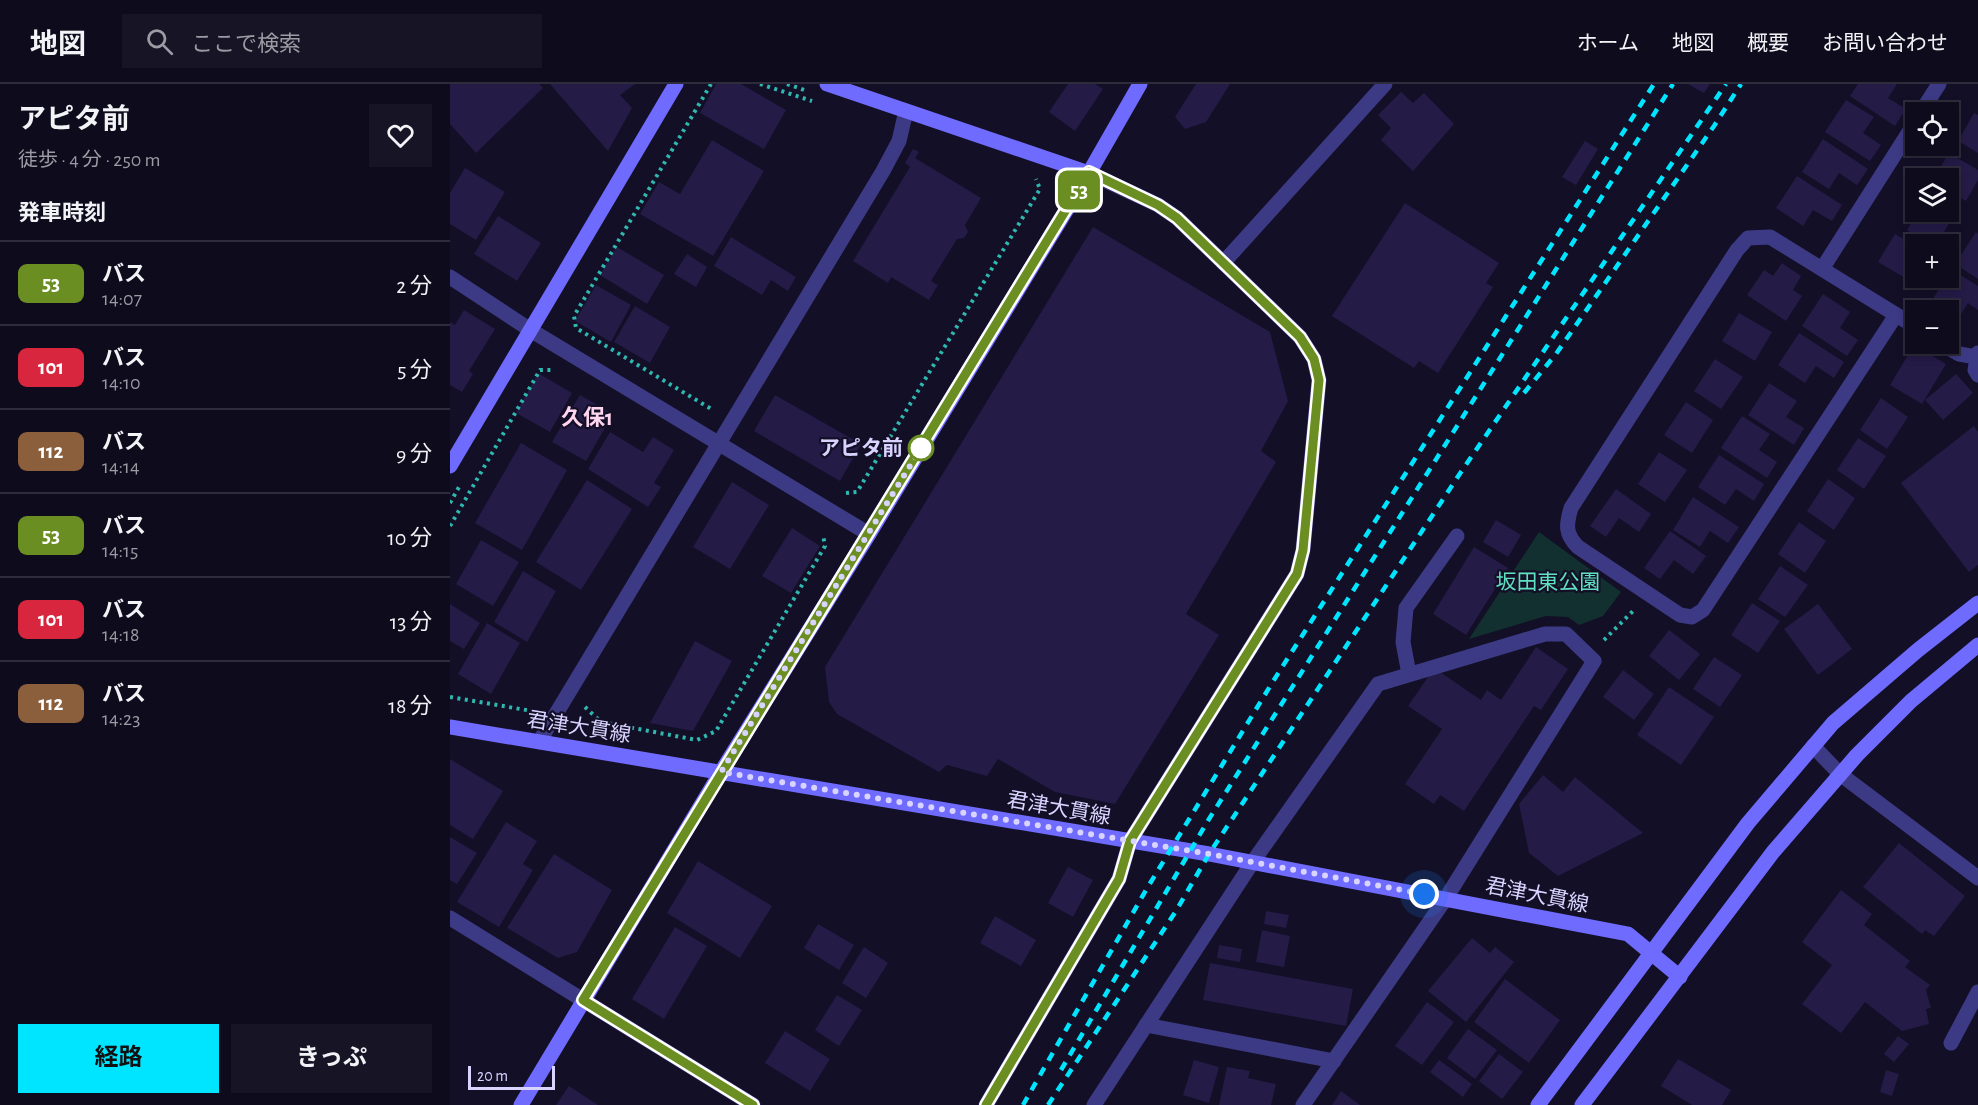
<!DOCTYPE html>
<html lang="ja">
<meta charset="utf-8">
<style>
body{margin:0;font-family:"Alegreya Sans","Noto Sans JP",sans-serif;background:#171425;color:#f1f3f6;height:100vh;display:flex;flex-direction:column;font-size:22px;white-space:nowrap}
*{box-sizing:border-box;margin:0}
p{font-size:20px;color:#9b9ba3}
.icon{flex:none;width:33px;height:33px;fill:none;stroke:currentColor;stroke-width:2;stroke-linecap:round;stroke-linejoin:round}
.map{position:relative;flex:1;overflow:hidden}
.sheet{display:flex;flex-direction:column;background:#0e0b1c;width:450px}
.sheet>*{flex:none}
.badge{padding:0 12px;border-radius:9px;font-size:21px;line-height:39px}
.controls{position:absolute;left:1455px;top:18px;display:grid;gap:12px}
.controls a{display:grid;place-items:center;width:54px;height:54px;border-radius:0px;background:#0e0b1c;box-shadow:0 3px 9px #0003,0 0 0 2px #2e2b3b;font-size:30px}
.scale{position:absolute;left:18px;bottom:15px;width:87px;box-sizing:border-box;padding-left:6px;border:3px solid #d9d4ff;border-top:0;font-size:16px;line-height:21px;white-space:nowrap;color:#d9d4ff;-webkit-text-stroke:4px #130f26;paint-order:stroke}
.you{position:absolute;width:30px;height:30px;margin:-15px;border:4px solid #fff;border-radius:50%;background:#1a73e8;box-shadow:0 0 0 9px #1a73e833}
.map>.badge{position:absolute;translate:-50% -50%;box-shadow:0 0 0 3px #fff}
h2{padding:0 18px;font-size:22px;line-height:54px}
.round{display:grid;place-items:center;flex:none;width:63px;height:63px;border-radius:0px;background:#171425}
.summary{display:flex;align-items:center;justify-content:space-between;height:102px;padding:0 18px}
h1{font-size:28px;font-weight:700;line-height:45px}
.primary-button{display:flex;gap:12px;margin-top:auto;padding:12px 18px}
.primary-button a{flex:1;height:69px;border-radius:0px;background:#00e5ff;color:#111;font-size:24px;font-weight:700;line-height:69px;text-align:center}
.primary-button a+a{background:#171425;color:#f1f3f6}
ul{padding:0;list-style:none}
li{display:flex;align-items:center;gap:18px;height:84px;padding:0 18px;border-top:2px solid #2e2b3b}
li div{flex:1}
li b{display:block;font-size:22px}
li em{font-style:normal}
li .badge{min-width:66px;font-weight:700;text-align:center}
header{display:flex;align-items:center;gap:36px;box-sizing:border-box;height:84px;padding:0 30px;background:#0e0b1c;border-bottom:2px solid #2e2b3b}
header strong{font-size:28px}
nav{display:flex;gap:33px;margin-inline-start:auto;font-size:21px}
.search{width:420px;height:54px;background:#171425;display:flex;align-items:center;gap:15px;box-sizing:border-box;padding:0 21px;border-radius:0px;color:#9b9ba3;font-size:22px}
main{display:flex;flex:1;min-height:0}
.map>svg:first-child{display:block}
.green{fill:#12302f}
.building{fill:#241b47}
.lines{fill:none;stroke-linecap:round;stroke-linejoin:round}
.path{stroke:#2fb8b0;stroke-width:4;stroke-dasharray:3 4.5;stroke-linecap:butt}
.lane{stroke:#3d3a85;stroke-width:15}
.street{stroke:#3d3a85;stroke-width:15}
.secondary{stroke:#6f6bff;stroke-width:15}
.rail{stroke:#00e5ff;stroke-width:4.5;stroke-dasharray:9 8;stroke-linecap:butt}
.line-casing{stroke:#fff;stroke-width:14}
.line{stroke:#6b8e23;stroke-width:9}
.walk{stroke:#d9d4ff;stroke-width:6;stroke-dasharray:0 10.8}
.stop-dot{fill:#fff;stroke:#6b8e23;stroke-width:3}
.labels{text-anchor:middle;stroke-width:4.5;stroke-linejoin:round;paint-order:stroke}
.stop-label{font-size:21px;font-weight:bold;fill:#d9d4ff;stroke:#130f26;text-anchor:end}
.park-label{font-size:21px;fill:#5fe0c0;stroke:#130f26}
.street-label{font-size:21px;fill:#d9d4ff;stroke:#130f26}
.neighbourhood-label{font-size:22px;font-weight:bold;fill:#ffd6f0;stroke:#130f26}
</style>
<header>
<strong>地図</strong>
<div class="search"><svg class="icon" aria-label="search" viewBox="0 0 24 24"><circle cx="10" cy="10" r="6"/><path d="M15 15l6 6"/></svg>ここで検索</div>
<nav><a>ホーム</a><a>地図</a><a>概要</a><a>お問い合わせ</a></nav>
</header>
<main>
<section class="sheet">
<div class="summary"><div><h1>アピタ前</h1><p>徒歩 · 4 分 · 250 m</p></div><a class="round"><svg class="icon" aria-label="heart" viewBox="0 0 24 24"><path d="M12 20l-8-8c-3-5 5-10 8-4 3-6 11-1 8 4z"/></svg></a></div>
<h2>発車時刻</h2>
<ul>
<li><span class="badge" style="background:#6b8e23;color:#fff">53</span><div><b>バス</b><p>14:07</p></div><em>2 分</em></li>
<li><span class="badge" style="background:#d7263d;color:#fff">101</span><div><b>バス</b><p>14:10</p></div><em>5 分</em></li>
<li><span class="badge" style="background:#8b5e3c;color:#fff">112</span><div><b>バス</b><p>14:14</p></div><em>9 分</em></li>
<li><span class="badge" style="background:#6b8e23;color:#fff">53</span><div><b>バス</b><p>14:15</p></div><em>10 分</em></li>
<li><span class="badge" style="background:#d7263d;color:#fff">101</span><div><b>バス</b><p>14:18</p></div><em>13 分</em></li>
<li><span class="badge" style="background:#8b5e3c;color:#fff">112</span><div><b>バス</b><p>14:23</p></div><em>18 分</em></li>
</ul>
<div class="primary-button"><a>経路</a><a>きっぷ</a></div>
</section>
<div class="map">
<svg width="1528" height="1021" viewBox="0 0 1528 1021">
<rect width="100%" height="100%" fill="#130f26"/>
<path class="green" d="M1089 448 1171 508 1153 532 1129 541 1118 533 1096 532 1019 555Z"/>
<g class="building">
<path d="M0 0H89L93 4 26 69 0 40Z"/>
<path d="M100 0H185L170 11 182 24 158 67Z"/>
<path d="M266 0H291L336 26 314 65 250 29Z"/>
<path d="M618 0H645L653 5 625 47 599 28Z"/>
<path d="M746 0H780L756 38 735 45 725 33Z"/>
<path d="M1238 0H1260L1254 9Z"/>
<path d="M1408 0H1447L1438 14 1456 25 1445 42 1400 12Z"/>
<path d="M951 8 963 19 974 9 1004 40 963 87 931 56 941 44 928 31Z"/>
<path d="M1396 16 1424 33 1413 49 1431 61 1420 77 1375 48Z"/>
<path d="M1524 29 1528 31V69L1508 57Z"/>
<path d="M1373 55 1418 85 1407 101 1389 89 1379 105 1352 88Z"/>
<path d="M262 56 314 87 263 172 190 130 209 98 230 110Z"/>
<path d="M1135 57 1148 65 1126 101 1112 93Z"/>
<path d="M463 65 469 68 465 74 531 114 515 141 518 148 514 154 507 155 481 197 488 201 479 216 441 193 438 199 403 177 460 83 455 79Z"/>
<path d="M1499 69 1528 86V96L1516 117 1498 107V94H1484Z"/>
<path d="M15 84 55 108 26 156 0 140V109Z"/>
<path d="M1347 92 1392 121 1382 137 1363 126 1353 142 1326 124Z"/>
<path d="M955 119 1049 179 1036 199 1043 203 988 289 969 277 964 284 882 232Z"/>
<path d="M1498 125 1505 129 1487 160H1482L1457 146 1468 128H1498Z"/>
<path d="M48 132 91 159 67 197 24 170Z"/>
<path d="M643 143 820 248 838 317 811 367 826 378 736 530 769 551 665 720 605 708 548 675 537 692 497 681 489 688 387 630 379 618 375 583Z"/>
<path d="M1526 148 1528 150V195L1505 180Z"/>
<path d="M1445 150 1466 162V192L1462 198 1428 178Z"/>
<path d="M281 153 346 193 338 207 321 196 312 211 264 182Z"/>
<path d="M167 163 214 191 197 220 150 191Z"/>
<path d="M237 170 257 183 246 203 224 190Z"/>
<path d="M1332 179 1351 192 1343 206 1352 212 1336 237 1297 211 1314 186 1323 192Z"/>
<path d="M1501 185 1528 202V226L1518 219 1508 235 1498 229V226H1494L1481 218 1496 194H1498Z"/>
<path d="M146 201 181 221 161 258 125 237Z"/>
<path d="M1373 210 1400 228 1390 244 1408 256 1397 272 1352 242Z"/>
<path d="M185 222 220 243 200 279 164 258Z"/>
<path d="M14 226 45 245 19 287 23 290 12 308 0 301V238L5 241Z"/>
<path d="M1289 229 1322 248 1305 277 1272 257Z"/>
<path d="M1349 249 1394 278 1384 294 1366 282 1355 299 1328 281Z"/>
<path d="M1464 261 1496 280 1472 320 1440 301Z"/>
<path d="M1265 275 1293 293 1271 325 1244 307Z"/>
<path d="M88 289 122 309 100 348 66 329Z"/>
<path d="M1506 290 1523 309 1493 336 1475 316Z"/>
<path d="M1319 299 1347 317 1336 333 1354 344 1344 361 1298 331Z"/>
<path d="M130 311 163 330 136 377 102 358Z"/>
<path d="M325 311 411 360 390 397 304 347Z"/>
<path d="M1431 314 1458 333 1437 365 1410 346Z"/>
<path d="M1236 318 1263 336 1242 369 1214 351Z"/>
<path d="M1292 332 1320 350 1309 366 1327 378 1317 394 1271 364Z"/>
<path d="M1524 342 1528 348V481L1519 488 1451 399Z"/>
<path d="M160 348 193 368 203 353 224 366 204 399 211 403 198 423 138 385Z"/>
<path d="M1408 354 1436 372 1414 405 1387 386Z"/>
<path d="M71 359 117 386 72 466 25 439Z"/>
<path d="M1209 368 1237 386 1215 418 1188 400Z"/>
<path d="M1269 371 1314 400 1304 417 1286 405 1275 421 1248 403Z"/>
<path d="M1378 395 1405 414 1384 446 1357 427Z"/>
<path d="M137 396 182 425 131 506 86 478Z"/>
<path d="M282 398 319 421 280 485 243 463Z"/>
<path d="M1166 405 1201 430 1189 448 1169 434 1156 453 1140 442Z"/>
<path d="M1243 413 1289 443 1278 459 1260 447 1250 463 1223 446Z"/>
<path d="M1046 436 1071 451 1058 473 1033 458Z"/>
<path d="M1349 438 1376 457 1355 489 1328 470Z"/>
<path d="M342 444 370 462 341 509 312 492Z"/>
<path d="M1220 447 1256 472 1243 490 1224 476 1210 495 1194 484Z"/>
<path d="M31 456 69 478 43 522 6 500Z"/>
<path d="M1024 463 1058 484 1016 551 983 530Z"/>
<path d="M1330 482 1358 501 1335 533 1308 515Z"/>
<path d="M73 487 106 507 77 558 44 538Z"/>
<path d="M1302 519 1330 537 1308 569 1281 551Z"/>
<path d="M0 520 30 539 14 565 0 557Z"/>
<path d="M1368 520 1402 565 1368 591 1334 545Z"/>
<path d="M37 539 70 559 41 610 8 590Z"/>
<path d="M1219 546 1250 570 1229 596 1199 572Z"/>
<path d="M245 557 282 577 243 647 200 639Z"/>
<path d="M1086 563 1118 585 1091 626 1084 622 1014 727 990 711 984 720 955 700 992 645 958 622 980 590 990 588 1031 616 1037 606 1051 616Z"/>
<path d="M1264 573 1292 591 1270 623 1243 605Z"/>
<path d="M1173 586 1204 610 1184 636 1153 613Z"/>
<path d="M1219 603 1264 633 1231 681 1187 651Z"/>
<path d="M0 675 53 707 23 755 0 741Z"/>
<path d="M1093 691 1113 708 1125 693 1193 749 1108 792 1079 769 1069 720Z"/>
<path d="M56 738 87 757 73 780 83 786 49 843 7 818Z"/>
<path d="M0 753 27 769 7 800 0 796Z"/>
<path d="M1449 759 1515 812 1484 852 1475 846 1472 850 1413 803Z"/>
<path d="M104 770 162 806 127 868 108 874 57 844Z"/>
<path d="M248 777 322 822 290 874 217 829Z"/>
<path d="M618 783 643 796 623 833 598 819Z"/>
<path d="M1391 806 1422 830 1414 841 1460 877 1455 883 1480 901 1476 906 1481 924 1476 925 1479 940 1452 947 1415 918 1391 949 1352 920 1382 881 1352 858Z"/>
<path d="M816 827 839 831 836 844 814 840Z"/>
<path d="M545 832 586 856 571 882 530 859Z"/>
<path d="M368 840 404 861 389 886 354 864Z"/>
<path d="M225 843 257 862 214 935 182 915Z"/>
<path d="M812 846 840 852 834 883 806 878Z"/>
<path d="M1022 854 1040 869 1045 863 1064 878 1016 938 978 907Z"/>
<path d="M769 861 792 865 790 878 767 874Z"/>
<path d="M414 863 438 879 416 914 392 899Z"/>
<path d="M760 879 903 905 896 942 753 916Z"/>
<path d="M1055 895 1110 936 1079 979 1024 938Z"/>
<path d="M387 911 412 926 389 962 365 946Z"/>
<path d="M977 918 1004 938 972 981 945 962Z"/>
<path d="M1018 945 1047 966 1025 995 997 974Z"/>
<path d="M335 947 380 975 360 1007 315 979Z"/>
<path d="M1448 952 1459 960 1444 978 1434 970Z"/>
<path d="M1049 970 1073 988 1052 1015 1029 997Z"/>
<path d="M1228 975 1281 1006 1272 1021H1242L1211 1002Z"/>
<path d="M744 976 769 983 759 1019 733 1011Z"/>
<path d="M989 976 1022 1000 1013 1013 980 988Z"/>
<path d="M777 983 800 987 798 994 826 1000 821 1021H769Z"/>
<path d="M1436 986 1449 990 1442 1012 1430 1008Z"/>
<path d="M119 1002 148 1021H106Z"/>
<path d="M891 1007 910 1021H882Z"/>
</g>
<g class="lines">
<g class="path">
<path d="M261 0 124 232 126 244 263 326"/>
<path d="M310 0 362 17"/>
<path d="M337 0 357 7"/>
<path d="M396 409 407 408 590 105 586 95"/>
<path d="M0 419 9 403"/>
<path d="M0 442 90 286H101"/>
<path d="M1154 556 1184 526"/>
<path d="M0 613 82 627"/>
<path d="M135 623 151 638 247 656 266 647 375 462 373 451"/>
</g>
<g class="lane">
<path d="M959 590 953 558 956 524 1007 452"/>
<path d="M1501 959 1528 908"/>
</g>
<g class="street">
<path d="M1471 28 1489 0"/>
<path d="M773 179 935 0"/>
<path d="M1372 185 1466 37"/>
<path d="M0 193 82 247 419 450"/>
<path d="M1446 231 1253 526 1242 533 1230 531 1128 463C1115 450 1116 441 1121 424L1287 166 1298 154 1320 153 1466 243"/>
<path d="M1492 260 1509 270 1526 273"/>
<path d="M1528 269 1525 286 1528 291"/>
<path d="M89 658 433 87 449 57 456 27"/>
<path d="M1363 662 1390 690 1528 794"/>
<path d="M0 834 303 1021"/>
<path d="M696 941 884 977"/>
<path d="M536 1021 669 795 680 757 847 490 853 466 869 296 864 275 850 253 727 134 708 121 639 89"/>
<path d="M644 1021 802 779 928 600 1095 550H1116L1144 577 996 814 853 1021"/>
</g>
<g class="secondary">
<path d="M377 0 639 89"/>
<path d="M0 382 226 0"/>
<path d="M0 643 759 770 1178 850 1230 893"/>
<path d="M71 1021 271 688 419 450 639 89 690 0"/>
<path d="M1088 1021 1298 739 1383 639 1468 566 1528 519"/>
<path d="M1132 1021 1323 768 1407 671 1461 617 1528 561"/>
</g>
<g class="rail">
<path d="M1074 309 1106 270 1264 42 1291 0"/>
<path d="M611 986 759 735 1223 0"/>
<path d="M573 1021 696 806 822 599 1204 0"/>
<path d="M598 1021 726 827 759 770 1011 388 1276 0"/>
</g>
</g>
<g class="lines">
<g class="line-casing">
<path id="line" d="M303 1021 133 916C301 640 471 364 639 88L708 121 727 134 850 253 864 275 869 296 853 466 847 490 680 757 669 795 536 1021"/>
</g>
<use href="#line" class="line"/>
<path class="walk" d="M471 364 271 688 759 770 974 810"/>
</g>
<circle class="stop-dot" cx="471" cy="364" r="12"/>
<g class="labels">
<g class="stop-label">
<text x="453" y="371">アピタ前</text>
</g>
<g class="park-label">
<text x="1098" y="505">坂田東公園</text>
</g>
<g class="street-label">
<text transform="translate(129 643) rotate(9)" y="7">君津大貫線</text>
<text transform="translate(609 724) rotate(10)" y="7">君津大貫線</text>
<text transform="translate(1087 811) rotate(11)" y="7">君津大貫線</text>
</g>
<g class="neighbourhood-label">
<text x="137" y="341">久保1</text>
</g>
</g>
</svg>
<div class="controls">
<a><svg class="icon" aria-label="locate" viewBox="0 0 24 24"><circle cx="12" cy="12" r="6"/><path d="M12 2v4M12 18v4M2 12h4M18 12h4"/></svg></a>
<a><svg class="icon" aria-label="layers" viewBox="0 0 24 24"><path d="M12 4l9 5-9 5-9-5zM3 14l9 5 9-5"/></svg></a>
<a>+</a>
<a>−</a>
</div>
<div class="scale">20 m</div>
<div class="you" style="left:974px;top:810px"></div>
<b class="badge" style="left:629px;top:106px;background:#6b8e23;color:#fff">53</b>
</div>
</main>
